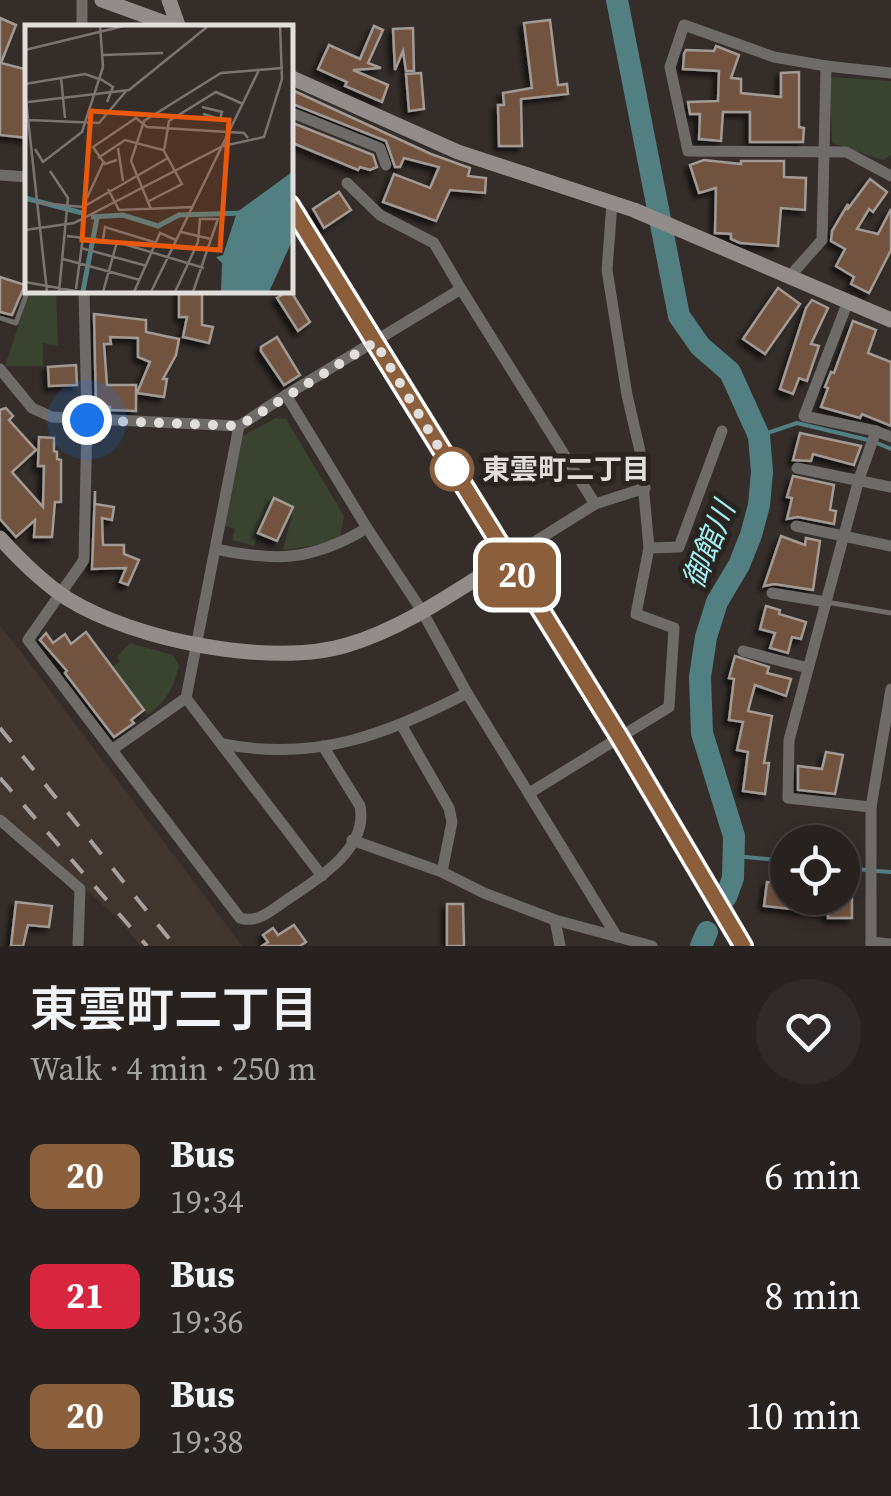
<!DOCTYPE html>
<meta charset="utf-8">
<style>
body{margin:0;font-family:"Source Serif 4","Noto Sans JP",serif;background:#2f2a29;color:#f1f3f6;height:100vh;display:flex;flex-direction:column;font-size:38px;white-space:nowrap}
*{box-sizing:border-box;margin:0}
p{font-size:32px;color:#a4a4a5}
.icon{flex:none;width:55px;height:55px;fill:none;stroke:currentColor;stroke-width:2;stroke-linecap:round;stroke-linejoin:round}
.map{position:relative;height:946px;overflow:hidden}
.panel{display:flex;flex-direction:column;background:#272220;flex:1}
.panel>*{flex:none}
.badge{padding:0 20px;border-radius:15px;font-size:35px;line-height:65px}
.buttons{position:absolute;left:770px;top:825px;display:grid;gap:20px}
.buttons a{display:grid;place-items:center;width:90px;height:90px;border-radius:50%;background:#272220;box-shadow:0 5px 15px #0003,0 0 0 2px #433f3e;font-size:50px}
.you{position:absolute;width:50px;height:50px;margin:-25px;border:8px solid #fff;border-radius:50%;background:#1a73e8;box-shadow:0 0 0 15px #1a73e833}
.map>.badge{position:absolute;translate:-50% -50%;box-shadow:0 0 0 5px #fff}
.round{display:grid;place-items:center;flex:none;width:105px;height:105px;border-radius:52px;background:#2f2a29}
.summary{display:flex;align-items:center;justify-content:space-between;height:170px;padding:0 30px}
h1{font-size:48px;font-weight:600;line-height:75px}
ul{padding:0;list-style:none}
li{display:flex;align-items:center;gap:30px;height:120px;padding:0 30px}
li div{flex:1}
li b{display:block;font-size:38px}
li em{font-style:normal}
li .badge{min-width:110px;font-weight:700;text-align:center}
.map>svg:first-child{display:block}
.built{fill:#41352f}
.green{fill:#3a4330}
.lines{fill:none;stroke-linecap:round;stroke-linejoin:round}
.stream{stroke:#527f81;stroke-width:4}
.river{stroke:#527f81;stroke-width:22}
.building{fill:#715340;stroke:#a29a95;stroke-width:2.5;filter:url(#shadow)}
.lane{stroke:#6e6b69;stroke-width:5}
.street{stroke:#6e6b69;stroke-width:11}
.secondary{stroke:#928d8a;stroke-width:15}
.rail{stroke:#a6a19f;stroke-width:4;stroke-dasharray:18 18;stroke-linecap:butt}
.line-casing{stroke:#fff;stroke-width:22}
.line{stroke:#8b5e3c;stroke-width:15}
.walk{stroke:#e2dedc;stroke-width:10;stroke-dasharray:0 18}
.stop-dot{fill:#fff;stroke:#8b5e3c;stroke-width:5}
.labels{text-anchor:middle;stroke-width:10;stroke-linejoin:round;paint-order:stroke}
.stop-label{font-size:28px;font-weight:bold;fill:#e2dedc;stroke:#2a2420;text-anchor:start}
.water-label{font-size:30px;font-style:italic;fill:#9ef0f3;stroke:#2a2420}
.inset-river{fill:none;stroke:#527f81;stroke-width:5}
.inset-road{fill:none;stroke:#7a7471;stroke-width:2.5}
.view{fill:#e8590c;fill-opacity:0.15;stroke:#e8590c;stroke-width:5}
.inset-edge{fill:none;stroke:#e2dedc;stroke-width:5}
</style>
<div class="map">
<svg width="891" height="946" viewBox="0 0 891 946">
<defs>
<filter id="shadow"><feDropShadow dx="-4.5" dy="4.5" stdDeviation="2.5" flood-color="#0009"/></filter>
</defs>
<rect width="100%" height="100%" fill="#342d2a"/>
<path class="built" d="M0 626 19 649 242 946H141L116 917 0 813Z"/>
<g class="green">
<path d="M830 77 891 81V155L883 160 832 143Z"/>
<path d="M30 291 56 293 58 346 43 343V366H5Z"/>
<path d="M276 418 286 419 344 516 340 537 322 544 283 550 292 515 269 505 254 546 232 540 235 529 223 525 242 436Z"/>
<path d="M130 643 173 655 179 666C173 689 167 700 148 715L111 668 120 661 117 657Z"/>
</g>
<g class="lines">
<g class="stream">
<path d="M759 436 797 423 868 440"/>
<path d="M877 443 891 449"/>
<path d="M735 856 788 861"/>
<path d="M842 867 866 870"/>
<path d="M876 871 891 872"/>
</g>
<g class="river">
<path d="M617 0 679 316 700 346 730 372 759 436 762 472 759 505 751 535 739 565 717 602 706 637 700 677 702 733 734 836 733 878 726 897"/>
<path d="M701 946 707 932"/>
</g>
</g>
<g class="building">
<path d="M0 18 16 25 1 63 28 70V138L0 135Z"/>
<path d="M550 20 558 85 567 84 568 94 521 99 522 146H499L498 105H504L503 93 532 88 524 23Z"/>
<path d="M374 26 383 30 368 63 381 68 353 70 388 85 382 102 345 86 347 82 318 69 329 45 360 59Z"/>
<path d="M413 28 414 71H406L403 51 395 70 393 29Z"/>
<path d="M716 46 739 55 731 78 741 79V93L781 97V73L799 72V127L804 128 803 142H750V112H723L721 141 699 139 700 114H690L688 102 718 101 719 71 683 69 684 54 686 50 714 51Z"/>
<path d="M421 73 424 109 409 111 406 74Z"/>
<path d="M290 89 431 154 470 168 468 176 486 178 485 193 450 190 436 221 383 202 394 174 430 188 439 167 404 158 400 167H395L386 141 290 103Z"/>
<path d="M293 123 373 155 377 167 370 170 360 167 358 170 290 142Z"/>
<path d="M704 160 741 164V161H784V177L806 178 805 210 781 208 778 246 740 243 731 239V234L715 233 716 188 699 193 690 165Z"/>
<path d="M870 179 887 192 873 212 869 209 857 229 878 234 891 209V250L869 293 851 284 854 277 836 266 845 249 831 241 832 231 848 204 847 210Z"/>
<path d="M339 192 351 210 324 228 313 209Z"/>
<path d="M0 277 25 285 12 315 0 312Z"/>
<path d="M778 288 800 304 765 354 743 339Z"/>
<path d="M179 290H202V325L213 327 209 343 183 337 187 317H179Z"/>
<path d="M290 290 310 322 298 331 277 298Z"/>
<path d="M812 300 828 308 811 344 819 346 807 381 799 378 793 394 780 389 806 308Z"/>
<path d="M94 314 146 320V332L179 339 176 355 163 379H167L164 397 137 393 150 362 138 357V338L110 337 111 344H104L107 385H136V411L110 410V407L96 406Z"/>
<path d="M853 321 876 330 868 353 891 362V426L862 414 860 418 821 407 828 388 825 387 831 372 834 373Z"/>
<path d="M277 337 300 375 284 385 261 351V347Z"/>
<path d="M76 365 77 385 49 386 48 367Z"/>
<path d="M6 408 13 416 9 420 36 450 12 472 43 507 44 466H38L39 437 54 438V451L57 452V459L61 460V502H55L52 537H34L35 520 16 537 0 519V410Z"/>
<path d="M800 433 861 446 854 465 813 454 811 461 793 460Z"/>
<path d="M793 476 834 485 830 510 836 511 834 524 798 517 787 519 792 498 787 497Z"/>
<path d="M95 491V504L114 507 112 520 102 518 103 545H124V554L139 560 128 585 120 582 126 568 92 569Z"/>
<path d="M274 498 293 507 277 541 258 533Z"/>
<path d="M781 536 805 545 806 538 820 541 813 590 774 584 764 586Z"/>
<path d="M766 606 780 610 779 614 806 622 801 639 792 637 788 653 770 648 775 633 760 629Z"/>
<path d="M86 632 144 710 131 720 134 723 114 737 65 673 67 671 40 640 46 633 53 643 65 634 71 644Z"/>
<path d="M735 656 769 667 767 673 791 679 786 696 755 685 748 711 772 716 764 763H769L765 794 743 791 748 752 737 750 743 722 729 720 734 679 729 678Z"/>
<path d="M826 752 843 755 835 794 798 790V766L822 769Z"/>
<path d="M767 882 788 884V898L852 895V918H828V913L764 906Z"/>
<path d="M16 902 52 906 49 927 28 925 23 946H11Z"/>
<path d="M447 904H463L464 946H447Z"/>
<path d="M294 925 306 942 300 946H262L268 942 263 935 273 928 278 935Z"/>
</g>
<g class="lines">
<g class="lane">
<path d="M0 318 16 323 28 290"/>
<path d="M826 602 891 613"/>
</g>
<g class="street">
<path d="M82 28V0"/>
<path d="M826 66 774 57 684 25 670 67 688 151 846 152 891 176"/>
<path d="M290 112 380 148 386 165"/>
<path d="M0 175 28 177"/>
<path d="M347 183 380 215 434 243 461 289"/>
<path d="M790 276 822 240 826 66 891 73"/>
<path d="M84 290 87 420 84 560 28 640 240 918C258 924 273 909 288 899 318 879 369 848 360 806L323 746"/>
<path d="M847 304 804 416 876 431 891 437"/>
<path d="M0 369 32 408 52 417 239 426 286 395 461 289 595 504"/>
<path d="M286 395 367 528 422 611 467 693 617 937"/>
<path d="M239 426 186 698 322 876"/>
<path d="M797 468 891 487"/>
<path d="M796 526 891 546"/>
<path d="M649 548 679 547 722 431"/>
<path d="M216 549C276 562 312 561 367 528"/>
<path d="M507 559 595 504 645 488"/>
<path d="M772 593 826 602"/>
<path d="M743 651 808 668"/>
<path d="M402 726 449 808 452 822 442 872"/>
<path d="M223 744C315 762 386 735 467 693"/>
<path d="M113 749 186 698"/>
<path d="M531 792 669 707 674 628 636 614 649 548 640 451 627 395 607 270 612 203"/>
<path d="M871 807 788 798 789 740 859 479 876 431"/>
<path d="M0 820 80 889 78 946"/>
<path d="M352 840 442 872 484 893 555 920 652 946"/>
<path d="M555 920 560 946"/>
<path d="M871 942 891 944"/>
<path d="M871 946V807L891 689"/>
</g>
<g class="secondary">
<path d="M102 0 179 28"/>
<path d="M169 0 179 28"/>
<path d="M290 77 458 152 634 210 891 320"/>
<path d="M290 205 620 738 743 946"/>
<path d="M0 538C20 560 43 583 68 599 134 640 272 668 347 645 405 628 457 590 507 559"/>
</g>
<g class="rail">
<path d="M0 728 175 946"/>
<path d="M0 778 147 946"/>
</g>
</g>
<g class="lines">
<g class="line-casing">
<path id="line" d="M290 205 620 738 743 946"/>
</g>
<use href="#line" class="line"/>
<path class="walk" d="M87 420 239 426 375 342 452 469"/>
</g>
<circle class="stop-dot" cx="452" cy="469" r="20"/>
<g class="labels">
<g class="stop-label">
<text x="482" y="479">東雲町二丁目</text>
</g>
<g class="water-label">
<text transform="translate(709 545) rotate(-68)" y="10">御館川</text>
</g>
</g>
<g transform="translate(25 25)">
<rect width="268" height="268" fill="#342d2a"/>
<path d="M267 147V216L244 267H196L197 238 191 232 198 230 212 187Z" fill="#527f81"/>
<path class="inset-river" d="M0 173 61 189M66 192 98 190 133 201 154 190 219 188M58 266 72 193"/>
<path class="inset-road" d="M0 25 103 0M78 30 138 28M36 52 40 93M74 53 88 62 82 77M0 59 60 49 74 54M0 66 22 267M3 77 104 65 182 2M177 82 197 87 195 94 178 89M4 95 74 98 102 65M93 123 98 156M10 124 18 137 57 107 78 42 75 0M73 133 100 115 138 125M92 135 80 139 68 122 111 93 122 102 219 108 223 113M25 146 43 173 34 267M83 164 94 185 168 182M62 173 78 138M124 176 157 159 139 126 144 96 191 67 218 79M15 178 58 182 143 133M126 184 106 136 119 96 196 48 258 43M0 205 49 198 198 121 239 112 257 54 255 0M156 207 186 214 168 267M42 211 92 217 179 243M78 214 80 202 132 218M56 223 122 241M38 234 115 255M0 257 56 267M51 264 58 212M78 267 92 217M109 267 135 208 151 215M126 267 234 45M150 267 173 217 175 194H193L186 214"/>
<path class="view" d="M66 86 204 95 195 225 57 215Z"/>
<rect width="268" height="268" class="inset-edge"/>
</g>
</svg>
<div class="buttons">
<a><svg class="icon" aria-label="locate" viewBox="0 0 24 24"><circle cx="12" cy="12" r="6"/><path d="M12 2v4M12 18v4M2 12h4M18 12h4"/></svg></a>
</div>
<div class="you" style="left:87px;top:420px"></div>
<b class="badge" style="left:517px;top:575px;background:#8b5e3c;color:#fff">20</b>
</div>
<section class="panel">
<div class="summary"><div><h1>東雲町二丁目</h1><p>Walk · 4 min · 250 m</p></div><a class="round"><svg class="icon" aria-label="heart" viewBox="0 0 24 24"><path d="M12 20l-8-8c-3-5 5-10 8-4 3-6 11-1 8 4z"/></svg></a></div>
<ul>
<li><span class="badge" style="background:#8b5e3c;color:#fff">20</span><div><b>Bus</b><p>19:34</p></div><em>6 min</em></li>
<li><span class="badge" style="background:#d7263d;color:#fff">21</span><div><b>Bus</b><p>19:36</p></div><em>8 min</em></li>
<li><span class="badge" style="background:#8b5e3c;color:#fff">20</span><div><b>Bus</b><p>19:38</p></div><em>10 min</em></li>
</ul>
</section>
